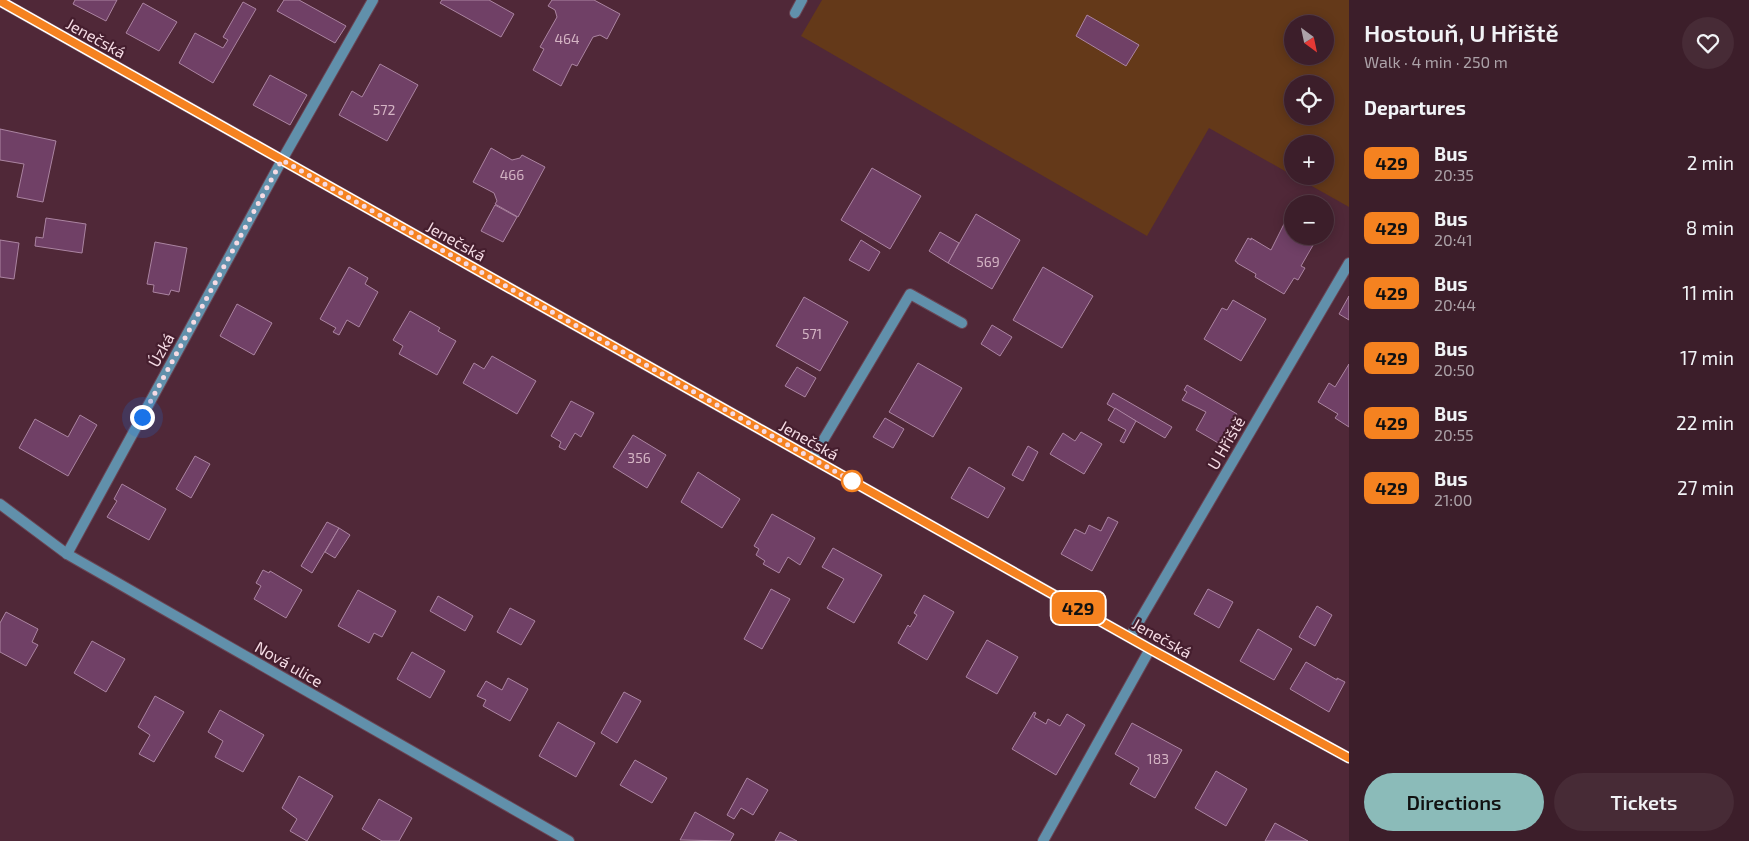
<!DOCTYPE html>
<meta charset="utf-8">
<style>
body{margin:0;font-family:"Exo 2",sans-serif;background:#472b36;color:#f1f3f6;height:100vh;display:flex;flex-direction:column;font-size:19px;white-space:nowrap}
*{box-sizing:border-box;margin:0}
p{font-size:16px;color:#aca2a8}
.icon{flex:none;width:28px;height:28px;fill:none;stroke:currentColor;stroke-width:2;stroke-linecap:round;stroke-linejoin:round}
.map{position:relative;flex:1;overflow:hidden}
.details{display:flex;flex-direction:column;background:#3c1e2a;width:400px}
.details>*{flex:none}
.badge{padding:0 10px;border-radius:8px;font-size:18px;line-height:32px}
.needle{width:32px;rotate:147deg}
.fabs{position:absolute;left:1284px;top:15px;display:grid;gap:10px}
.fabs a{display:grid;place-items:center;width:50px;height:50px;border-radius:50%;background:#3c1e2a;box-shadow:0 2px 12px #0003,0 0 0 1px #553c47;font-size:25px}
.you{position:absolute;width:25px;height:25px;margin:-12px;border:4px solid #fff;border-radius:50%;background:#1a73e8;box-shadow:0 0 0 8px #1a73e833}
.map>.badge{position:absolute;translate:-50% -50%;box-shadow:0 0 0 2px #fff}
h2{padding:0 15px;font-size:19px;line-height:45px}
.round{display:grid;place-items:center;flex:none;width:52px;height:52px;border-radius:26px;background:#472b36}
.headline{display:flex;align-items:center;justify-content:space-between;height:85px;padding:0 15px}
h1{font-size:24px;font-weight:600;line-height:38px}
.button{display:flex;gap:10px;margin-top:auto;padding:10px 15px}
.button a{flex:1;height:58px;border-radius:30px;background:#8bbbb9;color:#111;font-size:20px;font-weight:600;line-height:58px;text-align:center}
.button a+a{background:#472b36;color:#f1f3f6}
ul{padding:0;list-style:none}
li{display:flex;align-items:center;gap:15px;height:65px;padding:0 15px}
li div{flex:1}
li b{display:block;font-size:19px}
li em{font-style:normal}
li .badge{min-width:55px;font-weight:700;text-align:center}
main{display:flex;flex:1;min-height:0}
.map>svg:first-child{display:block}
.green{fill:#643919;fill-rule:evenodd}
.building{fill:#704066;stroke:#ab84a1}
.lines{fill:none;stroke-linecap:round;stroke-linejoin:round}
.service-casing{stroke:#6a4554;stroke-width:12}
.minor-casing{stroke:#6a4554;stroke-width:12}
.tertiary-casing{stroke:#6a4554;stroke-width:12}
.service{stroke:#6190ab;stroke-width:10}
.minor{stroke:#6190ab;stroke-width:10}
.tertiary{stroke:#6190ab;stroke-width:10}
.line-casing{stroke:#fff;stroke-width:11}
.line{stroke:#f58220;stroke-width:8}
.walk{stroke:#f5dbe4;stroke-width:5;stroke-dasharray:0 9}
.stop-dot{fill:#fff;stroke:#f58220;stroke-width:2.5}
.labels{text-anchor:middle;stroke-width:4.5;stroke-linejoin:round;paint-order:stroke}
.number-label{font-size:14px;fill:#d4b4c4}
.street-label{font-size:16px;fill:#f5dbe4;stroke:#451e2e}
</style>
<main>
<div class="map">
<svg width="1349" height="841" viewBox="0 0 1349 841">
<rect width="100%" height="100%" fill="#502838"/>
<path class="green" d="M822 0H1349V207L1294 176H1325V144H1292V175L1209 128 1147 236 801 36ZM1292 24H1325V56H1292ZM1292 84H1325V116H1292Z"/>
<g class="building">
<path d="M75 0H117L106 21 73 4Z"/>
<path d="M284 0H299L346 26 335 43 277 11Z"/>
<path d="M442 0H489L514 14 501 37 440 3Z"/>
<path d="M552 0H594L620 14 607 39 600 35 593 37 577 66 572 64 561 86 533 70 544 49 540 47 557 17 555 10 548 6Z"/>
<path d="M243 2 256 9 213 83 179 63 195 33 223 48 228 40 223 37Z"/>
<path d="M143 3 177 22 159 51 126 33Z"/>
<path d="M1087 15 1139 45 1126 66 1076 36Z"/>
<path d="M380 64 418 85 387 141 339 115 352 91 362 97Z"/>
<path d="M270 75 307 95 290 125 253 105Z"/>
<path d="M0 129 56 141 43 202 17 197 24 164 0 160Z"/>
<path d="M491 148 512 160 520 158 522 155 545 167 518 217 495 204 497 201 494 193 473 182Z"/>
<path d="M872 168 921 196 890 249 841 220Z"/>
<path d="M495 205 517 217 503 242 481 231Z"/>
<path d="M976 214 1020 240 992 289 948 263Z"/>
<path d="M46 218 86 224 82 253 35 246 36 237 43 238Z"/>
<path d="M1285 222 1292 226V236H1315L1314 239 1316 240 1301 266 1305 268 1298 280 1294 278 1284 294 1255 277 1256 274 1237 263V262L1235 261 1248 238 1251 240V238L1271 250Z"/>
<path d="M940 232 959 243 948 263 929 251Z"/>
<path d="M0 240 19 243 14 279 0 277Z"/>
<path d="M861 240 880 252 869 271 849 260Z"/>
<path d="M155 242 187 248 179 292 171 290 169 295 153 292 154 285 147 284Z"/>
<path d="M349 267 368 278 365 284 378 292 359 327 347 320 339 335 333 332 336 328 320 319Z"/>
<path d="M1043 267 1093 296 1062 348 1013 320Z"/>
<path d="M1349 296V320L1339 314Z"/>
<path d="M804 297 848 322 820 371 776 346Z"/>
<path d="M1233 300 1266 319 1241 361 1204 339 1222 308 1227 310Z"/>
<path d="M237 304 272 323 254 355 220 336Z"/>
<path d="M410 311 440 328 438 331 456 341 437 375 399 354 403 346 393 340Z"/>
<path d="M992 325 1012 337 1000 356 981 344Z"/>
<path d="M492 356 536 381 517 414 463 383 474 363 484 369Z"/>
<path d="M918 363 962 388 933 437 889 412Z"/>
<path d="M1349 364V427L1335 418 1338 414 1318 402 1329 383 1335 387Z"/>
<path d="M797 367 816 378 805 397 785 386Z"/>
<path d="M1187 385 1237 414 1220 444 1196 430 1206 412 1182 400 1187 392 1184 390Z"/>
<path d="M1113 393 1172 427 1165 438 1107 404Z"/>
<path d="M571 401 594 413 581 437 575 433 565 450 559 447 561 442 551 436Z"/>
<path d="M1115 408 1136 421 1124 443 1120 441 1126 430 1108 420Z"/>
<path d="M80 415 97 425 68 476 19 448 35 419 68 437Z"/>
<path d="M885 418 904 429 893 448 873 437Z"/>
<path d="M1081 432 1102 444 1084 474 1050 454 1063 433 1075 441Z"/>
<path d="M633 435 666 455 647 488 613 467Z"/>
<path d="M1028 446 1038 452 1023 481 1012 475Z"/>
<path d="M195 456 210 464 191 498 176 489Z"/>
<path d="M969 467 1005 488 988 518 951 498Z"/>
<path d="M698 472 740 499 722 528 681 502Z"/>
<path d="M122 484 166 509 149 540 107 517 117 501 114 499Z"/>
<path d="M772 514 815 538 800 565 788 557 779 573 763 564 765 561 756 555 759 549 754 546Z"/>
<path d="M1108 517 1118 522 1092 571 1061 554 1075 529 1085 534 1089 525 1101 531Z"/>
<path d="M327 522 339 528 312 573 301 566Z"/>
<path d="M339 528 350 535 335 558 325 552Z"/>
<path d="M833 548 882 575 854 623 827 608 844 579 822 567Z"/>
<path d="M263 570 269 573 270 571 302 590 286 618 254 599 261 586 256 583Z"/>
<path d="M771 589 790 599 762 649 744 639Z"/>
<path d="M1208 589 1233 602 1219 628 1194 614Z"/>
<path d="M358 590 396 611 382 637 374 633 369 643 338 626Z"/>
<path d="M924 595 954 612 927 660 898 643 908 625 910 627 917 615 914 613Z"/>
<path d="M438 596 473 616 465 631 430 611Z"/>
<path d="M1317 606 1332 615 1315 646 1299 637Z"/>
<path d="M510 608 535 621 521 645 497 632Z"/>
<path d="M6 612 38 629 32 642 38 645 26 666 0 652V623Z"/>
<path d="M1258 629 1292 649 1274 680 1240 661Z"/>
<path d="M987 640 1018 657 997 694 966 677Z"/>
<path d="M92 641 125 659 106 692 74 673Z"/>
<path d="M412 652 445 671 430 698 397 679Z"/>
<path d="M1306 662 1337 680V678L1345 682 1329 712 1290 689Z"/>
<path d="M508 678 528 689 510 721 483 706 486 700 477 696 486 681 502 690Z"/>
<path d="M624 692 641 701 617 743 601 733Z"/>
<path d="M155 696 184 712 154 762 139 754 150 735 138 727Z"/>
<path d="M220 710 264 735 243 772 215 757 223 741 208 732Z"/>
<path d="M1034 712 1036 713 1034 717 1046 724 1048 719 1060 726 1067 714 1085 725 1056 775 1012 749Z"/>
<path d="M558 722 595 743 576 777 539 756Z"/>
<path d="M1132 723 1182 750 1155 798 1130 784 1139 768 1115 754Z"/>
<path d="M635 760 667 778 652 803 620 785Z"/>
<path d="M1216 771 1247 789 1226 826 1195 808Z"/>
<path d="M299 776 333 796 307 841 290 831 297 819 282 808Z"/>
<path d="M747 778 768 790 753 815 741 808 734 819 727 815Z"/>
<path d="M379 799 412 818 399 841H382L362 829Z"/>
<path d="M695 812 734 834 730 841 680 840Z"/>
<path d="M1275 823 1308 841H1265Z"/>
<path d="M780 832 797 841H775Z"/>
</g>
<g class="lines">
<g class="service-casing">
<path id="service" d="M1043 841 1150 649"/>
</g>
<g class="minor-casing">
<g id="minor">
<path d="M795 13 802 0"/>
<path d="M812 459 910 294 962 323"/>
<path d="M0 504 67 554 569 841"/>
<path d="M67 554 282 160 373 0"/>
<path d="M1130 637 1349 263"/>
</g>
</g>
<g class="tertiary-casing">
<path id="tertiary" d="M0 1 1150 649 1349 758"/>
</g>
<use href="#service" class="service"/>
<use href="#minor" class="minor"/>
<use href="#tertiary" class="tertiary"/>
</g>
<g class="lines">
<g class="line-casing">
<path id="line" d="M0 1 1150 649 1349 758"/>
</g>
<use href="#line" class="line"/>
<path class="walk" d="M142 417 282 160 852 481"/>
</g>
<circle class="stop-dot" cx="852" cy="481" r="10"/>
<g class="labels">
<g class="number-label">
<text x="567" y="44">464</text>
<text x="384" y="115">572</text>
<text x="512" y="180">466</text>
<text x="988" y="267">569</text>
<text x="812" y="339">571</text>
<text x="639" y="463">356</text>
<text x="1158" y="764">183</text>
</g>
<g class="street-label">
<text transform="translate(96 38) rotate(29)" y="6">Jenečská</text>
<text transform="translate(456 241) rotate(29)" y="6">Jenečská</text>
<text transform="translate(161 350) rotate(-61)" y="6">Úzká</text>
<text transform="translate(809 440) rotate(29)" y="6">Jenečská</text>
<text transform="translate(1226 443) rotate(-60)" y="6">U Hřiště</text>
<text transform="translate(1162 638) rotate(29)" y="6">Jenečská</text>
<text transform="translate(289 664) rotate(30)" y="6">Nová ulice</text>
</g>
</g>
</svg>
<div class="fabs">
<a><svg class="needle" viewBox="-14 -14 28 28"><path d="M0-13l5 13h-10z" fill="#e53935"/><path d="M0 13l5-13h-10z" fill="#aca2a8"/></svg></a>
<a><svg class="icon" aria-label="locate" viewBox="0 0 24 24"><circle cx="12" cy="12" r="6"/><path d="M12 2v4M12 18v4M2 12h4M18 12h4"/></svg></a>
<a>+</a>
<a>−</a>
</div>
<div class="you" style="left:142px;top:417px"></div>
<b class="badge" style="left:1078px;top:608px;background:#f58220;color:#111">429</b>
</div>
<section class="details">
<div class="headline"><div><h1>Hostouň, U Hřiště</h1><p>Walk · 4 min · 250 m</p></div><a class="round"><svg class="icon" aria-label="heart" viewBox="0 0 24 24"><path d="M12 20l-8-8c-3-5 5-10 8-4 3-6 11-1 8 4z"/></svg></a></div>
<h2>Departures</h2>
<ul>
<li><span class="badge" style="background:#f58220;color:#111">429</span><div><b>Bus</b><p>20:35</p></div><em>2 min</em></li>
<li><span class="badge" style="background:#f58220;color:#111">429</span><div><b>Bus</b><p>20:41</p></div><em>8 min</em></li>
<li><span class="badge" style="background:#f58220;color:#111">429</span><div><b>Bus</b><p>20:44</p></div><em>11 min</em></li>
<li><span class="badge" style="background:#f58220;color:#111">429</span><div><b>Bus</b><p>20:50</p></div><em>17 min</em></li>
<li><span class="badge" style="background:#f58220;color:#111">429</span><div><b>Bus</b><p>20:55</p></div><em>22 min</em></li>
<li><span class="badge" style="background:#f58220;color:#111">429</span><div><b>Bus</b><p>21:00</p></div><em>27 min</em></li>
</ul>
<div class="button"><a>Directions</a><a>Tickets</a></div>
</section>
</main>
